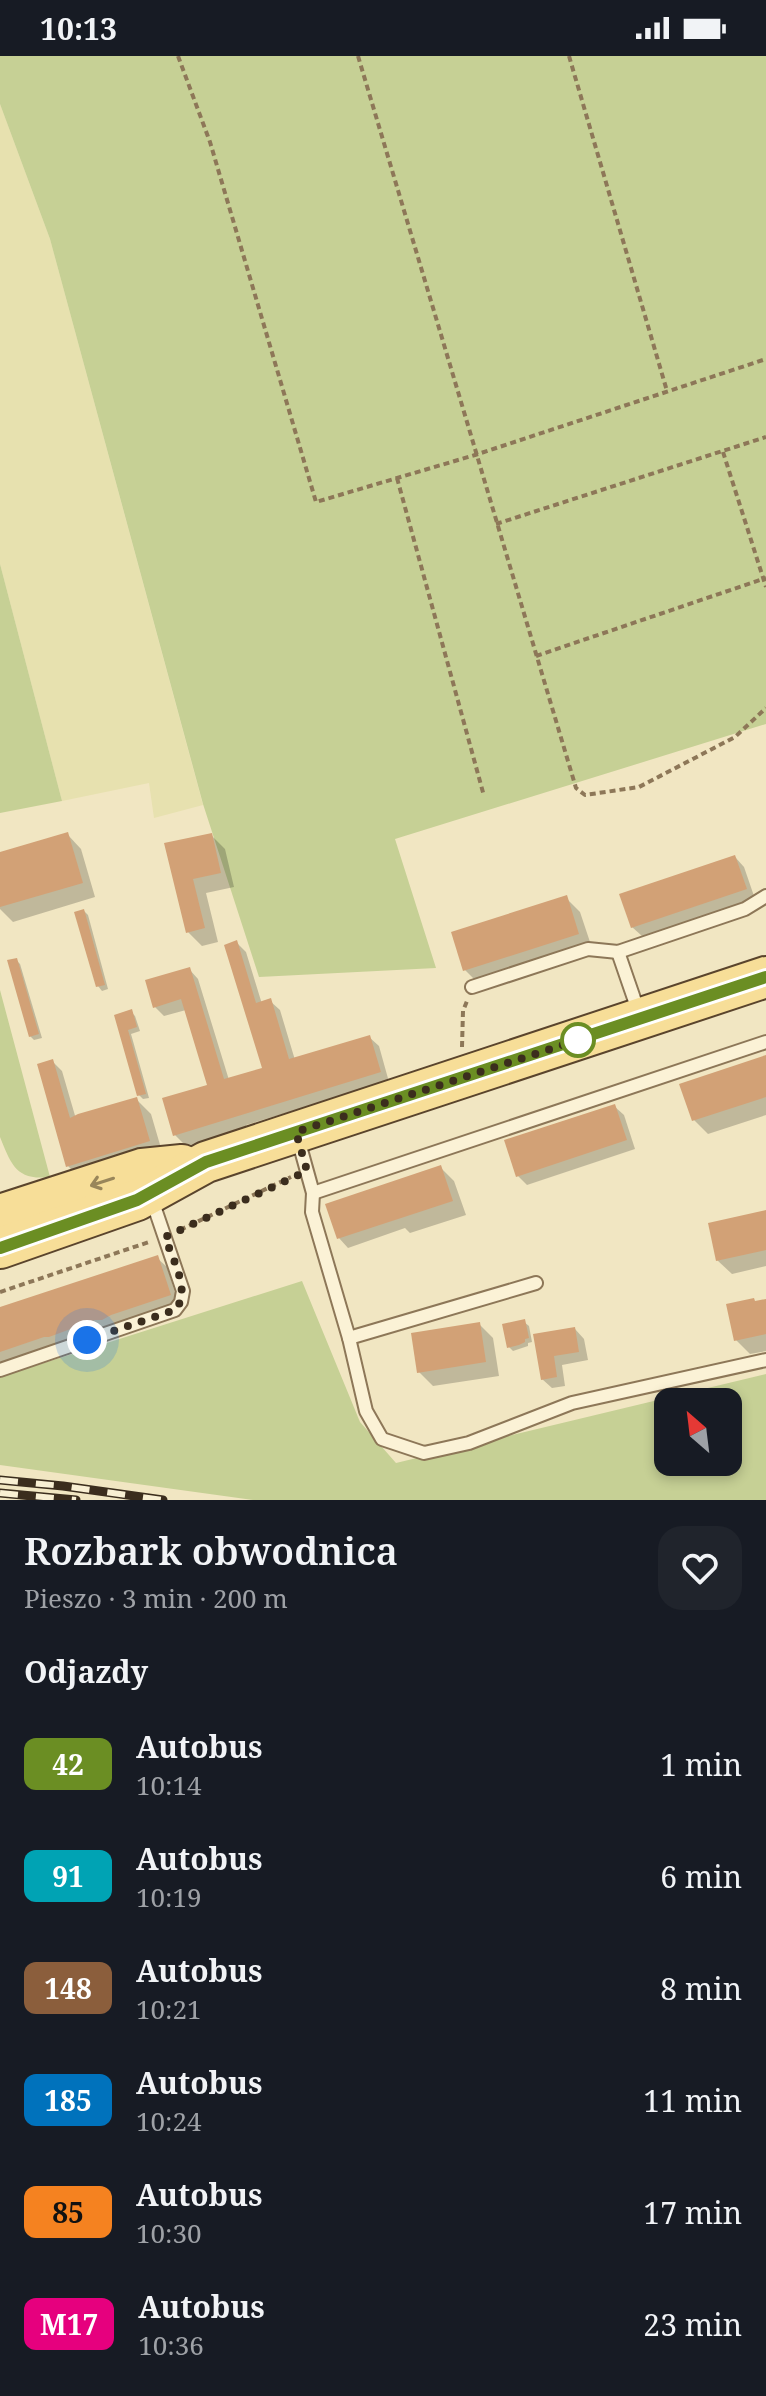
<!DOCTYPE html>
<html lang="pl">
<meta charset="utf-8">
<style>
body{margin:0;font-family:"Noto Serif",serif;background:#20242c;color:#f1f3f6;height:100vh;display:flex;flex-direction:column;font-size:30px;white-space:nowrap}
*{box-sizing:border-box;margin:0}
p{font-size:26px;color:#9ea1a6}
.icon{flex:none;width:44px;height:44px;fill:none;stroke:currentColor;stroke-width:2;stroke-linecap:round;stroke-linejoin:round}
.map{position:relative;height:1444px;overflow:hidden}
.details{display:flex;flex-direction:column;background:#171b24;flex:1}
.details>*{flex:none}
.badge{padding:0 16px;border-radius:12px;font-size:28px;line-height:52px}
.needle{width:52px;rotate:332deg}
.controls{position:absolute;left:654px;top:1332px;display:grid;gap:16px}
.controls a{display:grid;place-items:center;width:88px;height:88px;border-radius:16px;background:#171b24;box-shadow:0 4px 12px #0003;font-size:40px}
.you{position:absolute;width:40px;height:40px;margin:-20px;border:6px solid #fff;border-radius:50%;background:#1a73e8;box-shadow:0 0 0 12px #1a73e833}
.map>.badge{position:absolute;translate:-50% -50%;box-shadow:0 0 0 4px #fff}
h2{padding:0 24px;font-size:30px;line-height:72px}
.round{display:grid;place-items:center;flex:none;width:84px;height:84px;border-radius:24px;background:#20242c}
.head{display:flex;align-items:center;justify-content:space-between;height:136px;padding:0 24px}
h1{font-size:38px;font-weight:600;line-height:60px}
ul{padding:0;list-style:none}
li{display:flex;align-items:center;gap:24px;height:112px;padding:0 24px}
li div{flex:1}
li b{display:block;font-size:30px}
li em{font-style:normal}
li .badge{min-width:88px;font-weight:700;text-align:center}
.status{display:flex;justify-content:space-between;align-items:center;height:56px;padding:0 40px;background:#171b24;direction:ltr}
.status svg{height:22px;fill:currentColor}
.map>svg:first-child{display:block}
.farmland{fill:#e7e1af}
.green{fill:#c6d095;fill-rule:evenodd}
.shadow{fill:#0003}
.building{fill:#d2a176}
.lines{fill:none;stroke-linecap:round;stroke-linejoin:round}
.lane-casing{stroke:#8d7758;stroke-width:16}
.primary-casing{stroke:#5a442c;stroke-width:44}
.path{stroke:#8d7758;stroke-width:4;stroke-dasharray:6 4;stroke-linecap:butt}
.lane{stroke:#fbf2d6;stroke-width:12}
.primary{stroke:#f7de98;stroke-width:40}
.rail-casing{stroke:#3b2d1d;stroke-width:9}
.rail{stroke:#f8efd3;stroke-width:6;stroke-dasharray:18;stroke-linecap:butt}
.oneway{stroke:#99865a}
.line-casing{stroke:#fff;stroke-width:18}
.line{stroke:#6b8e23;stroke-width:12}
.walk{stroke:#3b2d1d;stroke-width:8;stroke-dasharray:0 14.4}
.stop-dot{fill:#fff;stroke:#6b8e23;stroke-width:4}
</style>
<div class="status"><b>10:13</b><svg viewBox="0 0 49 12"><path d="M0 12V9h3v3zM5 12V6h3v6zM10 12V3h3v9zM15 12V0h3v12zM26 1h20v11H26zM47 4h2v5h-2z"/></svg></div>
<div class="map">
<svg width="766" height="1444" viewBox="0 0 766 1444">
<rect width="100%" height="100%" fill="#f1e6c2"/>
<path class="farmland" d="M0 48 50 183 203 749 154 762 149 727 62 745 0 508Z"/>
<g class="green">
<path d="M0 0H766V668L395 783 436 912 259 921 203 748 50 183 0 48Z"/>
<path d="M0 508 62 745 0 757Z"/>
<path d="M0 934 50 1121C16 1125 11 1108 0 1081Z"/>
<path d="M302 1225 360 1366 396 1407 766 1318V1444H253L0 1409V1321ZM668 1346H728V1406H668Z"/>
</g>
<g class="shadow">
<path d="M67 778 81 793 95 841 13 866 0 853V799Z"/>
<path d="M211 779 225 793 234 831 206 837 218 886 202 890 188 876 167 789Z"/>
<path d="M735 801 744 811 755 843 642 880 632 871Z"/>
<path d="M566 842 580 856 592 892 479 928 465 914Z"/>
<path d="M84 855 88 859 108 933 102 935 98 930Z"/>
<path d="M237 887 246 896 262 948 270 945 280 954 295 1004 369 981 379 990 389 1026 246 1069 248 1075 189 1093 175 1079 209 1030 186 954 164 960 155 951 189 913 198 923 229 1024 264 1013Z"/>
<path d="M16 904 20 908 42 982 34 984 30 980Z"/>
<path d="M131 956 135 960 140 975 131 978 149 1042 143 1043 139 1039 116 960Z"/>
<path d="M766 1001V1059L708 1078 694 1064Z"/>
<path d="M52 1005 62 1015 76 1063 137 1044 151 1058 163 1099 82 1124 68 1110Z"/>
<path d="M614 1050 624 1059 635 1093 527 1129 518 1120Z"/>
<path d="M440 1111 454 1125 466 1159 410 1177 405 1172 348 1192 339 1182Z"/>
<path d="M766 1156V1210L732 1218 717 1204Z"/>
<path d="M157 1202 167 1211 179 1249 0 1308V1253Z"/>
<path d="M766 1245V1295L750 1298 736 1284 756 1247Z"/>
<path d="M524 1266 529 1270 532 1286 528 1287V1290L513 1295 509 1291Z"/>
<path d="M479 1268 493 1282 499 1320 433 1330 419 1316Z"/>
<path d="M575 1273 584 1283 588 1304 562 1309 565 1330 552 1332 542 1323 535 1280Z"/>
</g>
<g class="building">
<path d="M68 776 83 827 0 851V796Z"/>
<path d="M212 777 221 817 193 823 205 872 186 877 164 787Z"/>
<path d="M735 799 747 833 631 872 619 838Z"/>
<path d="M567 839 579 878 463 915 451 876Z"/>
<path d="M84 853 105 929 96 931 74 856Z"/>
<path d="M237 884 256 947 271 942 289 1003 370 979 381 1016 173 1080 162 1042 207 1029 181 943 153 952 145 924 190 911 224 1023 262 1012 224 889Z"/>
<path d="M17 902 39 978 29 981 7 904Z"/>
<path d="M132 953 137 971 128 974 146 1038 137 1040 114 959Z"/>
<path d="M766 999V1041L692 1065 679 1028Z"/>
<path d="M53 1003 70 1062 78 1058 137 1041 150 1085 66 1111 37 1008Z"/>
<path d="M615 1048 627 1084 516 1121 504 1084Z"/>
<path d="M441 1109 453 1145 337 1183 325 1148Z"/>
<path d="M766 1154V1194L716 1205 708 1167Z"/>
<path d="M158 1199 171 1239 111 1259 102 1264H95L49 1281H44L0 1296V1251Z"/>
<path d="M754 1242 755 1245 766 1243V1278L734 1285 726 1248Z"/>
<path d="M525 1263 529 1282 525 1283V1286L519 1289 507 1292 502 1268Z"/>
<path d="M480 1266 486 1306 417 1317 411 1277Z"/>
<path d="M575 1271 579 1296 554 1300 557 1321 541 1324 533 1278Z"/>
</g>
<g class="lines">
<g class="lane-casing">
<g id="lane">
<path d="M618 896 639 957"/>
<path d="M472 931 588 893 618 896 745 853 766 840"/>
<path d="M298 1083 313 1137 312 1156 349 1282 366 1355 382 1383 424 1397 469 1387 572 1347 766 1304"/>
<path d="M313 1137 766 986"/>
<path d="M349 1282 536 1227"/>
<path d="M0 1314 175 1254 181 1246 183 1235 151 1141"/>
</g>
</g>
<g class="primary-casing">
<g id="primary">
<path d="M0 1159 142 1113 182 1109"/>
<path d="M0 1192 137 1144 206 1106 766 921"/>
</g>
</g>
<g class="path">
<path d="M178 0 210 86 316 446 475 399 766 303"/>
<path d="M358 0 576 732 585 739 639 731 735 681 766 652"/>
<path d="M569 0 667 335"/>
<path d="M723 396 766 531"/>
<path d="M397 422 484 740"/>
<path d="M496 468 766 381"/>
<path d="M536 600 766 522"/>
<path d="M462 991 463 955 467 945"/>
<path d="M180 1174 291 1121"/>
<path d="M0 1236 149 1186"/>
</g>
<use href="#lane" class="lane"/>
<use href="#primary" class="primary"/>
<g class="rail-casing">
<g id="rail">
<path d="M0 1424 63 1430 163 1444"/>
<path d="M0 1437 76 1444"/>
</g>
</g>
<use href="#rail" class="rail"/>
</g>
<defs><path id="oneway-shaft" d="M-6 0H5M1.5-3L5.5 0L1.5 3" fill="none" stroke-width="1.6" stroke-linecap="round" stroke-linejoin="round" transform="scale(2)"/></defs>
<use class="oneway" href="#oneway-shaft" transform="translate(102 1126) rotate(162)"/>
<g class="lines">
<g class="line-casing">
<path id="line" d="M0 1192 137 1144 206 1106 766 921"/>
</g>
<use href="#line" class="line"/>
<path class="walk" d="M87 1284 175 1254C192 1235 172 1203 165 1181L307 1115 296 1076 578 984"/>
</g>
<circle class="stop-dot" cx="578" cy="984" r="16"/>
</svg>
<div class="controls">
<a><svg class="needle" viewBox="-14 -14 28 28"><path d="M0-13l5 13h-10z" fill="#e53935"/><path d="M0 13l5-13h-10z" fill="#9ea1a6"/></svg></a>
</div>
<div class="you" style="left:87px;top:1284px"></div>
</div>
<section class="details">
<div class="head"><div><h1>Rozbark obwodnica</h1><p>Pieszo · 3 min · 200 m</p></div><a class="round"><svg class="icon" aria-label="heart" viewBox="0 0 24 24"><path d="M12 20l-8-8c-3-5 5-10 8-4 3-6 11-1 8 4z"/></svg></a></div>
<h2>Odjazdy</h2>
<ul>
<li><span class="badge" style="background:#6b8e23;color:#fff">42</span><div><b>Autobus</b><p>10:14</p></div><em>1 min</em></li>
<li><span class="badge" style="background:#00a3b4;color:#fff">91</span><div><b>Autobus</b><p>10:19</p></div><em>6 min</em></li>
<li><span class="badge" style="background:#8b5e3c;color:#fff">148</span><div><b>Autobus</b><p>10:21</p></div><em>8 min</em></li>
<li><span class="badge" style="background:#0072bc;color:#fff">185</span><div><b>Autobus</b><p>10:24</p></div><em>11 min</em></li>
<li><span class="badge" style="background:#f58220;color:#111">85</span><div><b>Autobus</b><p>10:30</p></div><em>17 min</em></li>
<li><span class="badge" style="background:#e6007e;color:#fff">M17</span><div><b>Autobus</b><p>10:36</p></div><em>23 min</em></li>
</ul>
</section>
